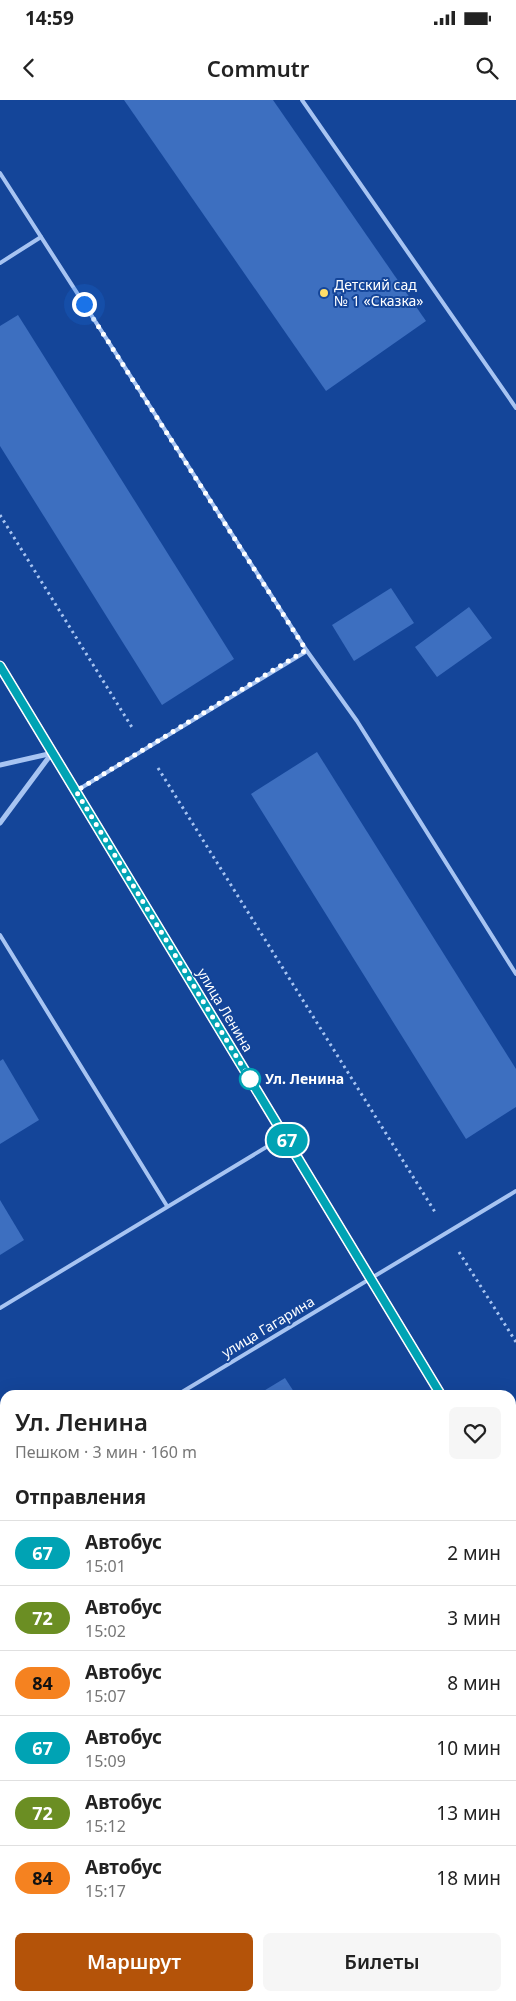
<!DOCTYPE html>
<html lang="ru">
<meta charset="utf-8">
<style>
body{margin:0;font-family:"Noto Sans",sans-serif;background:#f6f6f6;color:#222;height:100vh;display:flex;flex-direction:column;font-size:19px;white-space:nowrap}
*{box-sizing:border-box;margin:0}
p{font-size:16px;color:#767676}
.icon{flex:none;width:28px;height:28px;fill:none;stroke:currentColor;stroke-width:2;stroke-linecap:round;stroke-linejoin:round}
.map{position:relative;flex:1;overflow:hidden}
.side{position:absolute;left:0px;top:1290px;width:516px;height:611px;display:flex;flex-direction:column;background:#fff;border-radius:15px 15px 0 0;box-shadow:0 5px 20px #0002}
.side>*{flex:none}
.badge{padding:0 10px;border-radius:16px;font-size:18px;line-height:32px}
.you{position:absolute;width:25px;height:25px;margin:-12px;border:4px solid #fff;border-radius:50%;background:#1a73e8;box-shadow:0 0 0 8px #1a73e833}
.map>.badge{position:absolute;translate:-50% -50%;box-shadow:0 0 0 2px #fff}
h2{padding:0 15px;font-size:19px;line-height:45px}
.round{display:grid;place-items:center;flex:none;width:52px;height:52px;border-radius:8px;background:#f6f6f6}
.head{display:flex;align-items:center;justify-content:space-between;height:85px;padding:0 15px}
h1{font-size:24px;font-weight:600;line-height:38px}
.primary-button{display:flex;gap:10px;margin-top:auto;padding:10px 15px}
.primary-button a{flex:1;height:58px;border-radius:8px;background:#b45309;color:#fff;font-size:20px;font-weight:600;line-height:58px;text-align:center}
.primary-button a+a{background:#f6f6f6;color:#222}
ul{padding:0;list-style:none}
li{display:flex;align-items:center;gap:15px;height:65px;padding:0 15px;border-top:1px solid #e0e0e0}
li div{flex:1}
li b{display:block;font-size:19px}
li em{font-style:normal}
li .badge{min-width:55px;font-weight:700;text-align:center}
.status{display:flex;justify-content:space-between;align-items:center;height:35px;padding:0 25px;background:#fff;direction:ltr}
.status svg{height:14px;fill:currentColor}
header{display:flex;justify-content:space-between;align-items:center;height:65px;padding:0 15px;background:#fff;font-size:22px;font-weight:600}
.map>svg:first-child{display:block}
.building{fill:#3d6fc0}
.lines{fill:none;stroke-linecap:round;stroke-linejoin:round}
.path{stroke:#a7c4f2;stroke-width:3;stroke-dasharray:2.5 4;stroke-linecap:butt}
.lane{stroke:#a7c4f2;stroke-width:4}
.street{stroke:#a7c4f2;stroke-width:5}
.secondary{stroke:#d7e4fc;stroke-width:10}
.line-casing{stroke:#fff;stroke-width:11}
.line{stroke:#00a3b4;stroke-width:8}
.walk{stroke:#fff;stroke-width:5;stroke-dasharray:0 9}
.poi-dot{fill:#ffdd69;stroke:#144599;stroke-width:2}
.stop-dot{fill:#fff;stroke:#00a3b4;stroke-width:2.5}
.labels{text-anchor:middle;stroke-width:4;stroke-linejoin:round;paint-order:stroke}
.poi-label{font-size:14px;fill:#fff;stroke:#144599;text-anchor:start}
.street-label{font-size:14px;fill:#fff;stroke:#144599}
.stop-label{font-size:14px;font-weight:bold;fill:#fff;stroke:#144599;text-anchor:start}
</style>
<div class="status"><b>14:59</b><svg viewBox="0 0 49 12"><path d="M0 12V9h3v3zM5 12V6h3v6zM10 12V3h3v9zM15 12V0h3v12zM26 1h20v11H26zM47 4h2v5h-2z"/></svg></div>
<header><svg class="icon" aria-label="back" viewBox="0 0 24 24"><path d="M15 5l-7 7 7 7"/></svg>Commutr<svg class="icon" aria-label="search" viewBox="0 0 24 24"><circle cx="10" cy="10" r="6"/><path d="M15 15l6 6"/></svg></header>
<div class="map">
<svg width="516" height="1901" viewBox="0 0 516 1901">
<rect width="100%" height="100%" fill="#144599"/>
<g class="building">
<path d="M124 0H273L426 221 326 291Z"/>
<path d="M18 215 234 559 162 605 0 346V226Z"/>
<path d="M391 488 414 523 354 561 332 525Z"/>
<path d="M469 507 492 538 437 577 415 547Z"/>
<path d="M317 652 516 969V1007L466 1039 251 694Z"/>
<path d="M3 959 39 1020 0 1044V961Z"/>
<path d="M0 1100 24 1140 0 1155Z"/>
<path d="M285 1278 296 1295H257Z"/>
<path d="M0 1427 5 1434V1482L0 1485Z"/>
<path d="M5 1518V1591L0 1584V1521Z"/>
<path d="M5 1837V1881L0 1873V1840Z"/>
<path d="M14 1896H97L89 1901H17Z"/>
</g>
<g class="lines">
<g class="path">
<path d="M0 415 133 629"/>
<path d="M158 668 435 1112"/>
<path d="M459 1152 516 1242"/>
<path d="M511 1732 516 1729"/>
<path d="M249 1901 256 1896"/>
</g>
<g class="lane">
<path d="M302 0 516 308"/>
<path d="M0 73 307 551 357 621 516 874"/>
<path d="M0 163 41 137"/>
<path d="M76 691 307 551"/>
<path d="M0 835 167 1106"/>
<path d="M0 1208 283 1037"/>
<path d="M177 1295 516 1091"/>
<path d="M0 1748 5 1749"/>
<path d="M500 1896 503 1901"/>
</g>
<g class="street">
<path d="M0 665 53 653"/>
<path d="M0 723 52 653"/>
</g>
<g class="secondary">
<path d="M0 566 441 1295"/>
<path d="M511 1411 516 1419"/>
<path d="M511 1812 516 1809"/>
<path d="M376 1901 384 1896"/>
</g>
</g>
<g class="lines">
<g class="line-casing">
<path id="line" d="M0 566 441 1295"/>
</g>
<use href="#line" class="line"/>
<path class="walk" d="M84 204 306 550 76 691 250 979"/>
</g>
<circle class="poi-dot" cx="324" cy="193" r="5"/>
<circle class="stop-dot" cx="250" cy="979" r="10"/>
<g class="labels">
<g class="poi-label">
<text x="334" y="190">Детский сад<tspan x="334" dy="16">№ 1 «Сказка»</tspan></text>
</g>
<g class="street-label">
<text transform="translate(225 910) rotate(59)" y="5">улица Ленина</text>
<text transform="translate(268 1227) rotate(-31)" y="5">улица Гагарина</text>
</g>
<g class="stop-label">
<text x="265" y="984">Ул. Ленина</text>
</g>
</g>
</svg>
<div class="you" style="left:84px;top:204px"></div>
<b class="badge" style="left:287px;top:1040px;background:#00a3b4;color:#fff">67</b>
<section class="side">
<div class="head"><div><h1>Ул. Ленина</h1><p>Пешком · 3 мин · 160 m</p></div><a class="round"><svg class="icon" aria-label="heart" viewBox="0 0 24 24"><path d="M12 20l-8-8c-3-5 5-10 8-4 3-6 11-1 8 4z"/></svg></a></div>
<h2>Отправления</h2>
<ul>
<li><span class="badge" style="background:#00a3b4;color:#fff">67</span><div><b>Автобус</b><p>15:01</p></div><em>2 мин</em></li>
<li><span class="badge" style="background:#6b8e23;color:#fff">72</span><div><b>Автобус</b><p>15:02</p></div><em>3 мин</em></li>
<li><span class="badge" style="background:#f58220;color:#111">84</span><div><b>Автобус</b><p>15:07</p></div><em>8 мин</em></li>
<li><span class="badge" style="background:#00a3b4;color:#fff">67</span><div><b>Автобус</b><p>15:09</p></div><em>10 мин</em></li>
<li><span class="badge" style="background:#6b8e23;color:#fff">72</span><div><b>Автобус</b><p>15:12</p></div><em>13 мин</em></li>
<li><span class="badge" style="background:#f58220;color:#111">84</span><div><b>Автобус</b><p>15:17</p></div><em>18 мин</em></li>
</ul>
<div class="primary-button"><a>Маршрут</a><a>Билеты</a></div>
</section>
</div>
